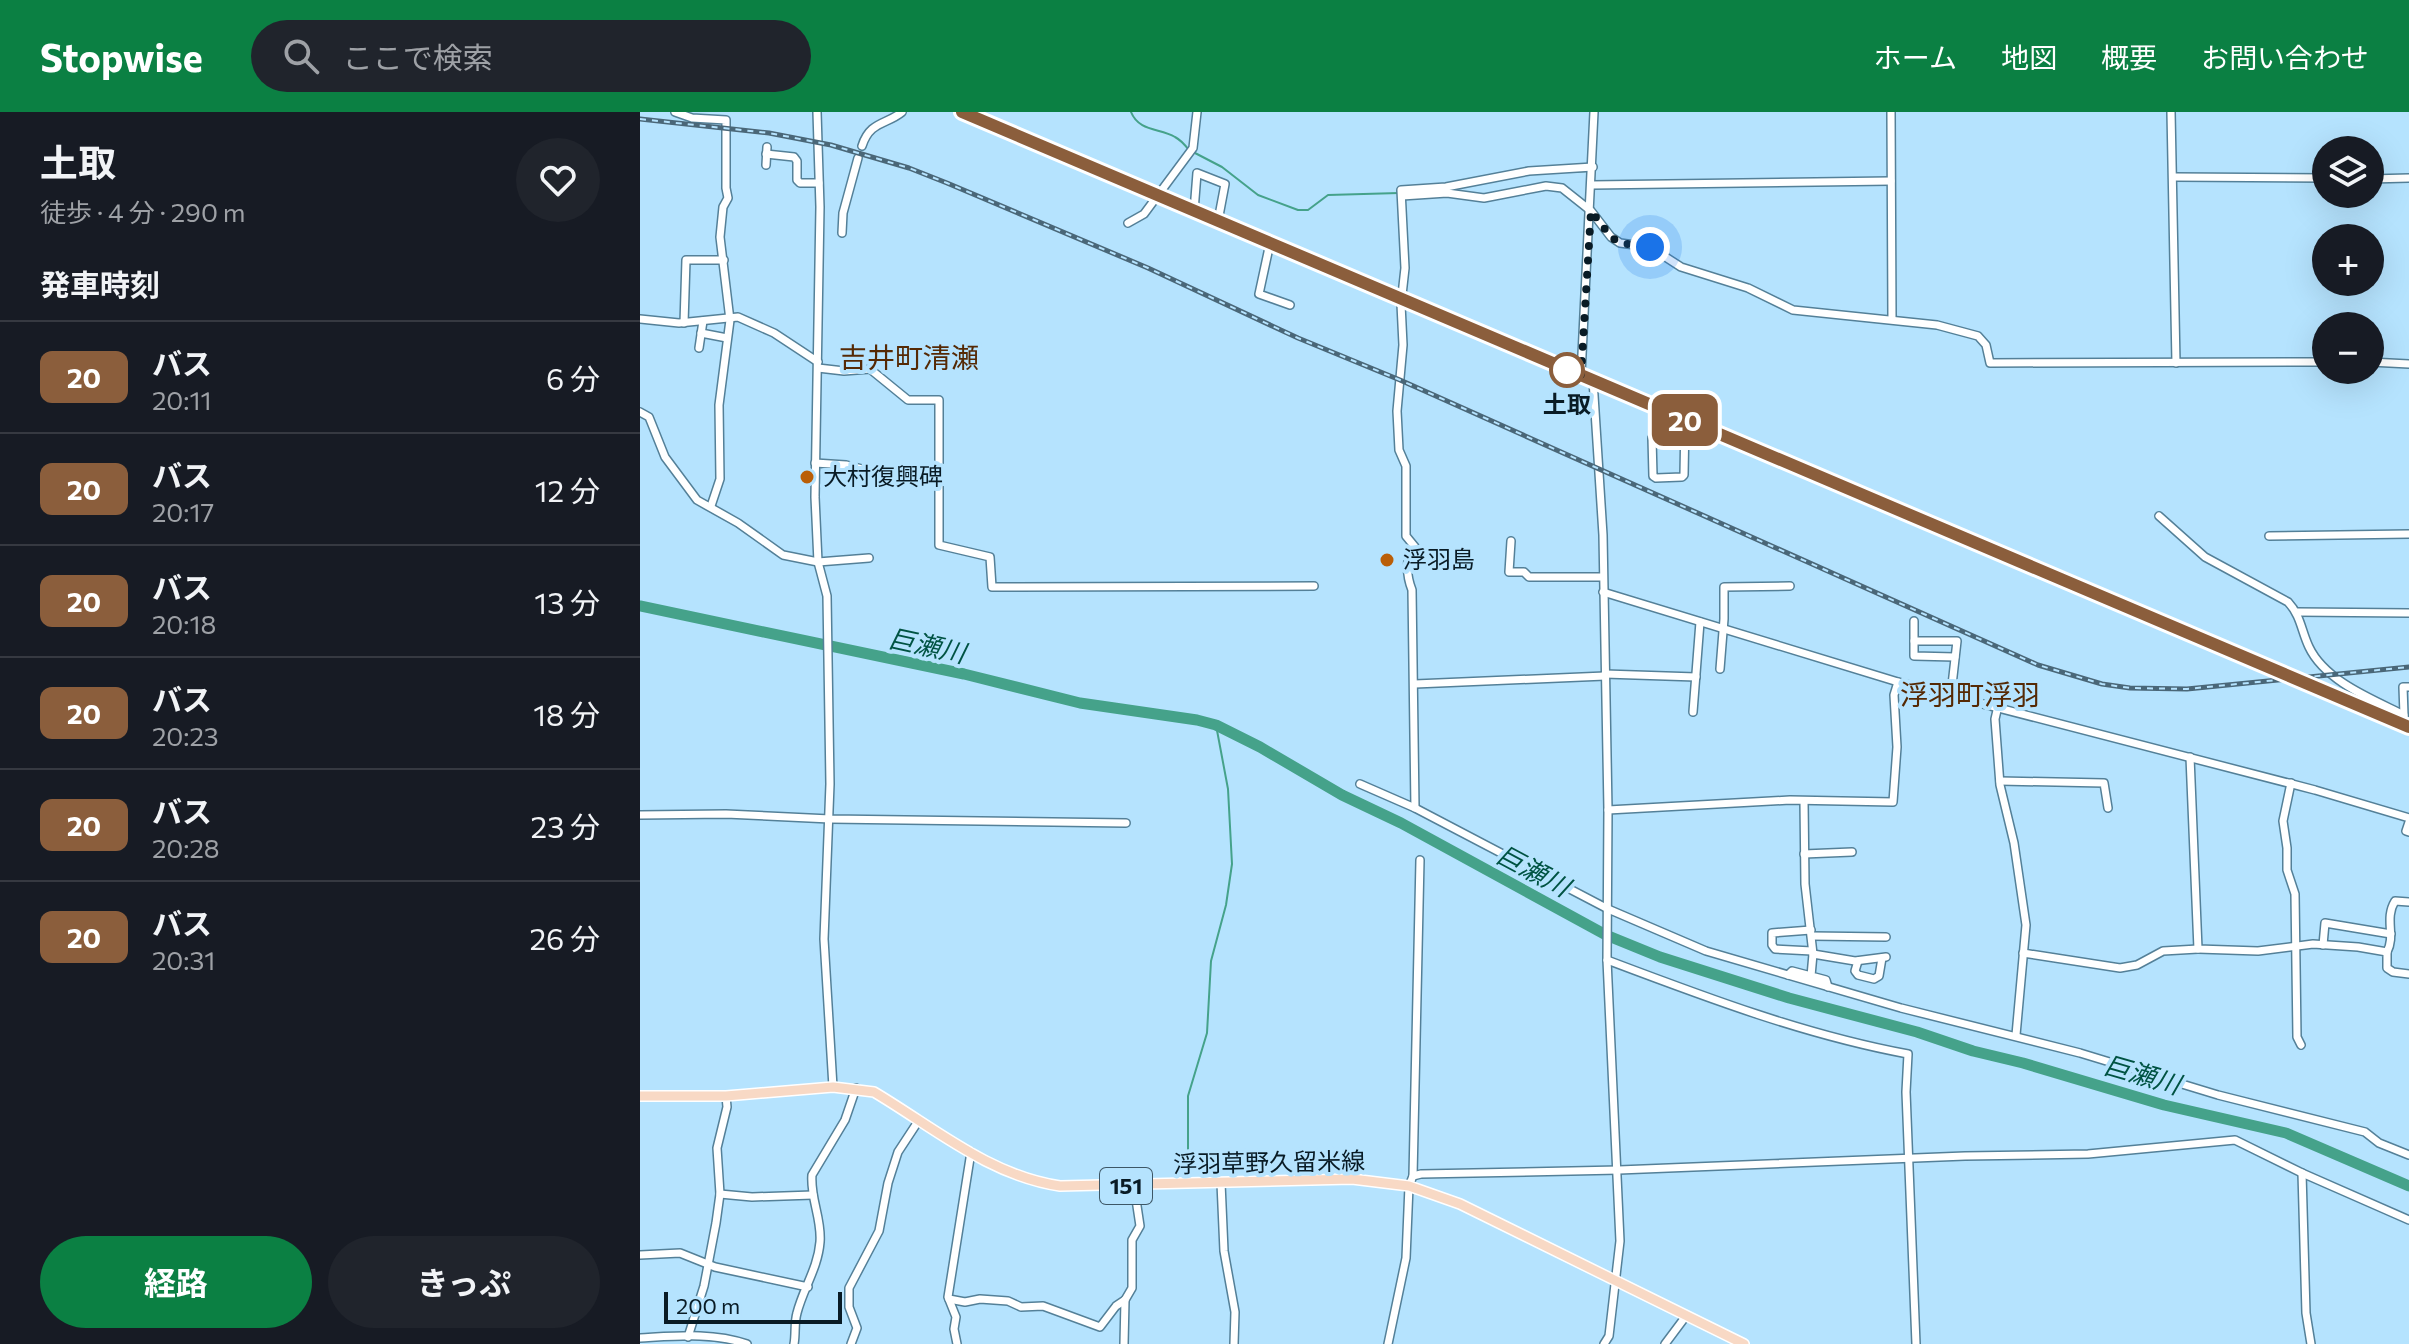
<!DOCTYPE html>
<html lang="ja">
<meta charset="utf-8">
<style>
body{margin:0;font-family:Commissioner,"Noto Sans JP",sans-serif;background:#20242c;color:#f1f3f6;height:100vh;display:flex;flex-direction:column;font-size:30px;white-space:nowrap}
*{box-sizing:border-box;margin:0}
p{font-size:26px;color:#9ea1a6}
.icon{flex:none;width:44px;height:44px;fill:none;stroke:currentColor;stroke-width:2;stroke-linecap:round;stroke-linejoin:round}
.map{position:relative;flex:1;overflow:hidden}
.sheet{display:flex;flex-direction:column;background:#171b24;width:640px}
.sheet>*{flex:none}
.badge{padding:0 16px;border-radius:12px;font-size:28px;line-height:52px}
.fabs{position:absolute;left:1672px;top:24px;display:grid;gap:16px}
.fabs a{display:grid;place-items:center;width:72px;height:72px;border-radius:50%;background:#171b24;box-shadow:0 8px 32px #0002;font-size:40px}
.scale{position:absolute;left:24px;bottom:20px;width:178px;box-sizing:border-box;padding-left:8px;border:4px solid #091b25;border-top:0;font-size:22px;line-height:28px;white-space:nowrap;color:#091b25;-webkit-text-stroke:6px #b5e3fe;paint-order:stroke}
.you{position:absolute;width:40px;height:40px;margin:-20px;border:6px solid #fff;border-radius:50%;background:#1a73e8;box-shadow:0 0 0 12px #1a73e833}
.map>.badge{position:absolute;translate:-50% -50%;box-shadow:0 0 0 4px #fff}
h2{padding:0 40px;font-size:30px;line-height:72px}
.round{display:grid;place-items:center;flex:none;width:84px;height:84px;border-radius:42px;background:#20242c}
.overview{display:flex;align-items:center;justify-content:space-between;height:136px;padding:0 40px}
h1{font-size:38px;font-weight:700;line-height:60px}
.primary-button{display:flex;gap:16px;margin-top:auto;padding:16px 40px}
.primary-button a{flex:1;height:92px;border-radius:48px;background:#0b8043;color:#fff;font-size:32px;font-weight:700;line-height:92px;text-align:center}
.primary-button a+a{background:#20242c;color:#f1f3f6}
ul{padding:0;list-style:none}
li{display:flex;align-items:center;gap:24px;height:112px;padding:0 40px;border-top:2px solid #363941}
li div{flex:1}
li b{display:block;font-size:30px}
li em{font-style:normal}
li .badge{min-width:88px;font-weight:700;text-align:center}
header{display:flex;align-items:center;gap:48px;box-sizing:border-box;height:112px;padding:0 40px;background:#0b8043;color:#fff}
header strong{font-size:38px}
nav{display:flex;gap:44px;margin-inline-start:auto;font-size:28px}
.search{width:560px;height:72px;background:#20242c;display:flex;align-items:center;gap:20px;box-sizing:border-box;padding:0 28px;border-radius:44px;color:#9ea1a6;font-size:30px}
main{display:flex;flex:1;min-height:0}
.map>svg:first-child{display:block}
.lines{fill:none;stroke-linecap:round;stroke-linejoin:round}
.stream{stroke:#45a28a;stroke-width:2}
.river{stroke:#45a28a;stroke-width:11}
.minor-casing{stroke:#548098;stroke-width:10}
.major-casing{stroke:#fff;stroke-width:12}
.highway-casing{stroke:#fff;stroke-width:13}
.minor{stroke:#fff;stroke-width:7}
.major{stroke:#f8d9c5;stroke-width:9}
.highway{stroke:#f3bf9e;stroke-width:10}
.rail-casing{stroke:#4a6778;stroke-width:5}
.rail{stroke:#b5e3fe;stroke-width:2;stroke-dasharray:6;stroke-linecap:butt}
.highway-bridge-casing{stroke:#fff;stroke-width:13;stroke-linecap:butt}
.highway-bridge{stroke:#f3bf9e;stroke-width:10}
.line-casing{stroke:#fff;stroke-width:18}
.line{stroke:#8b5e3c;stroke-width:12}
.walk{stroke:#091b25;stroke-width:8;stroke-dasharray:0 14.4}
.stop-dot{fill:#fff;stroke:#8b5e3c;stroke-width:4}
.poi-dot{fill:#ba5e07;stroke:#b5e3fe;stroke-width:3}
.labels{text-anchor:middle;stroke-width:8;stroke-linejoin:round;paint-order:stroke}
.shield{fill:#b5e3fe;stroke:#3d5766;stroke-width:2}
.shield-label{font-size:22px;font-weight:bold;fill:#091b25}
.stop-label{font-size:24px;font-weight:bold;fill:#091b25;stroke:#b5e3fe}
.poi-label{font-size:24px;fill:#091b25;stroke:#b5e3fe;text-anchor:start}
.street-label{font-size:24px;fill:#091b25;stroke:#b5e3fe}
.water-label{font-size:26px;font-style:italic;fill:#005343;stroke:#b5e3fe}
.quarter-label{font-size:28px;fill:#552904;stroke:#b5e3fe}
</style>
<header>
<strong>Stopwise</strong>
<div class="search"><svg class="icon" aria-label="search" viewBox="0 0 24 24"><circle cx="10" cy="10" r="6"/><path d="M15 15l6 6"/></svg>ここで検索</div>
<nav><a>ホーム</a><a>地図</a><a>概要</a><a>お問い合わせ</a></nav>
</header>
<main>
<section class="sheet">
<div class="overview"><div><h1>土取</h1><p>徒歩 · 4 分 · 290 m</p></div><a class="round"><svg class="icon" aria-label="heart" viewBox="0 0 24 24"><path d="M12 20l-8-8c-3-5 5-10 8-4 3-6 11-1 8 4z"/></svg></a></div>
<h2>発車時刻</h2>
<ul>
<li><span class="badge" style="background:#8b5e3c;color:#fff">20</span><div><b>バス</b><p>20:11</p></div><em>6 分</em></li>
<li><span class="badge" style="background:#8b5e3c;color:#fff">20</span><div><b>バス</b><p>20:17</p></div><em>12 分</em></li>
<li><span class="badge" style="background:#8b5e3c;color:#fff">20</span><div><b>バス</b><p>20:18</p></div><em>13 分</em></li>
<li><span class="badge" style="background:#8b5e3c;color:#fff">20</span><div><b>バス</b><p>20:23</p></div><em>18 分</em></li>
<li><span class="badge" style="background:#8b5e3c;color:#fff">20</span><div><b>バス</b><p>20:28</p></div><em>23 分</em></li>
<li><span class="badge" style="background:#8b5e3c;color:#fff">20</span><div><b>バス</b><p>20:31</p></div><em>26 分</em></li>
</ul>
<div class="primary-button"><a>経路</a><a>きっぷ</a></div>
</section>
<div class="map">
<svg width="1769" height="1232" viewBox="0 0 1769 1232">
<rect width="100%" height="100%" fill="#b5e3fe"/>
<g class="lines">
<g class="stream">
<path d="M491 0C499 20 520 16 535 25 541 28 545 33 549 38"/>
<path d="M555 41 582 55 618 83 658 98H668L688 83 759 81"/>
<path d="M924 60 949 59"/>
<path d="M548 1065V984L567 921 571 849 586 793 592 752 588 677 576 613"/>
</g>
<path class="river" d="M0 494 324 562 440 591 557 608 576 613 620 635 702 683 761 711 966 823 1020 845 1149 886 1277 920 1333 939 1383 951 1524 993 1646 1021 1769 1074"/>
<g class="minor-casing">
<g id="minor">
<path d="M35 0 52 6 86 8V76L88 86 83 95 80 125 90 208 79 293 80 367 71 394"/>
<path d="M177 0 180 95 175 385 178 450 187 484 190 672 184 827 193 975"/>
<path d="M1251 0 1252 207"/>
<path d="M1531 0 1536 251"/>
<path d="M222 34C230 9 246 13 262 0"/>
<path d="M126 42 154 45 157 49V68L160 71H179"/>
<path d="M126 53 127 35"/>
<path d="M1534 65 1686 66"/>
<path d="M1730 67 1769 66"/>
<path d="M952 73 1251 69"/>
<path d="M762 84 807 81 844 86 906 74 922 76 951 99 971 125 980 131 1010 135 1041 155 1108 176 1153 198 1297 213 1338 224 1346 233 1350 251 1686 250"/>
<path d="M554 99 557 61 585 72 578 109"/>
<path d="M488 111 504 102 553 36 557 0"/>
<path d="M202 121 203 101 218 46"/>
<path d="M630 131 619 182 650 193"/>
<path d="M0 207 39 211 98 205 134 221 178 250"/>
<path d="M44 211 46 148H84"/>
<path d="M61 221 87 226"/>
<path d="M59 236 63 209"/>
<path d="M1730 250 1769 252"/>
<path d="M178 256 204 259 230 257 268 288H299V433L350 445 352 475 674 474"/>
<path d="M941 263 954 0"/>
<path d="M953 268 963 423 968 698 967 848 980 1129 969 1224 964 1232"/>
<path d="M0 300 9 305 25 345 57 388 98 411 143 443 178 450 229 446"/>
<path d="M1044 325 1012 326 1013 364 1016 366 1042 365 1044 363 1045 308"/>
<path d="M175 351 206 353 234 360"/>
<path d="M1519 404 1565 445 1648 490C1661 504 1661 518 1669 535 1685 569 1732 587 1764 603V612"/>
<path d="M1629 424 1769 422"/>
<path d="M871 429 869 460H884L889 465H963"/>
<path d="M963 480 1258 570 1675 678 1769 706"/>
<path d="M1657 500 1769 501"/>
<path d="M1274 509V544L1315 545"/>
<path d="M1274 529H1317L1311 582"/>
<path d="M1080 557 1084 507V475L1150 474"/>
<path d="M965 562 1056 565"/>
<path d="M775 572 965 564"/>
<path d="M1358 594 1355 607 1360 673 1374 731 1386 813 1376 923"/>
<path d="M1053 600 1060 510"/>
<path d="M1764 603 1763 575H1769"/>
<path d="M1550 645 1558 837 1618 839 1673 832 1718 835 1747 840V856L1753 860 1769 862"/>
<path d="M1360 669 1464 671 1468 696"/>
<path d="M1651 671 1643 709 1647 736V758L1655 782 1657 925 1661 933"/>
<path d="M720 672 775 696 968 797 1066 839 1261 896 1440 941 1578 983 1725 1020 1739 1031 1769 1043"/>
<path d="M1164 689 1165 772 1173 842 1171 864 1186 868 1188 875"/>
<path d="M775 696 772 478C767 465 764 445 775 435L766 424V354L759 338 757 299 763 233 761 192 765 156 761 78 806 75 889 59 953 55"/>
<path d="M968 698 1150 688 1253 690 1257 635 1254 583 1258 570"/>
<path d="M0 703 86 702 190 707 486 711"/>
<path d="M1769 710 1766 719 1769 720"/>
<path d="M1164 742 1212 740"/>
<path d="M1171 818 1132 821V833L1135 837 1172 839"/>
<path d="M1172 824 1246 825"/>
<path d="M1683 833 1685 811 1751 822"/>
<path d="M1747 840C1756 823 1744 807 1755 789L1769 790"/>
<path d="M1383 841 1480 856 1497 853 1523 839 1558 837"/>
<path d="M1173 842 1215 849 1246 845"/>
<path d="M967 848C1065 885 1165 923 1268 942L1266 980 1276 1232"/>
<path d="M1218 849 1215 859 1218 863 1234 867 1239 864 1242 846"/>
<path d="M1148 863 1152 859 1171 864"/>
<path d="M1662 1061 1666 1201 1671 1232"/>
<path d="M773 1064 780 748"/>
<path d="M581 1071 584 1139 595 1200 594 1232"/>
<path d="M80 1082 112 1085 173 1083"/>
<path d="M0 1143 40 1141 75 1155 168 1175"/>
<path d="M309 1187 325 1190 340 1187 368 1189 381 1195 403 1194 460 1215 476 1194 485 1188 492 1176V1128L500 1114 494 1074"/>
<path d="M48 1225 64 1174 76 1111 80 1082 77 1036 87 995 86 984"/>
<path d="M0 1226C36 1224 72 1220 107 1232"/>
<path d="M154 1232C156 1222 154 1211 157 1201 163 1177 178 1156 180 1130 182 1107 170 1086 172 1063L205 1008 216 976"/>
<path d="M211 1232 217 1216 209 1195V1176L239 1119 248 1071 258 1040 279 1008"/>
<path d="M317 1232 314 1217 316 1205 308 1185 331 1040"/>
<path d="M484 1232 485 1188"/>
<path d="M748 1232 766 1146 769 1074 773 1064 781 1062 979 1058 1325 1044 1448 1042 1595 1028 1662 1061 1769 1108"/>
<path d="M1025 1232 1046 1204"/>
</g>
</g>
<g class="major-casing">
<path id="major" d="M0 984H86L193 975 234 980C293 1015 350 1064 420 1074L712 1067 769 1074 820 1092 1104 1232"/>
</g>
<g class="highway-casing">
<g id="highway">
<path d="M322 0 1619 551"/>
<path d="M1687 579 1769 615"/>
</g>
</g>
<use href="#minor" class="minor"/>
<use href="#major" class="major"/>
<use href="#highway" class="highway"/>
<g class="rail-casing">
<path id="rail" d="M0 7 129 21 191 33 269 56 307 71 508 156 658 226 760 268 1398 553 1462 572 1490 576 1547 577 1769 555"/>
</g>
<use href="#rail" class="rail"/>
<g class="highway-bridge-casing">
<path id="highway-bridge" d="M1619 551 1687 579"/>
</g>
<use href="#highway-bridge" class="highway-bridge"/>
</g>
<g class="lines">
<g class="line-casing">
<path id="line" d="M322 0 1769 615"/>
</g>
<use href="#line" class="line"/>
<path class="walk" d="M927 258 941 263 951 99 971 125 980 131 1010 135"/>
</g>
<circle class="stop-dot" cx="927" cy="258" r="16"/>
<g class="poi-dot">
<circle cx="167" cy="365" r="8"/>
<circle cx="747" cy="448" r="8"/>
</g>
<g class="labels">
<rect class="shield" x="460" y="1056" width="52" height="36" rx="6"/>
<g class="shield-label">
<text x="486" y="1082">151</text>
</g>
<g class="stop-label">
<text x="927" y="301">土取</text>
</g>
<g class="poi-label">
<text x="183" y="373">大村復興碑</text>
<text x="763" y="456">浮羽島</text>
</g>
<g class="street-label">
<text transform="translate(629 1051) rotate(-1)" y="8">浮羽草野久留米線</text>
</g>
<g class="water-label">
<text transform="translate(287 534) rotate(12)" y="9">巨瀬川</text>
<text transform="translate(893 759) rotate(28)" y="9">巨瀬川</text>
<text transform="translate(1502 963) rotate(16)" y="9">巨瀬川</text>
</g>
<g class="quarter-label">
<text x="269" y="256">吉井町清瀬</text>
<text x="1330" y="593">浮羽町浮羽</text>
</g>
</g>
</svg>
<div class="fabs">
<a><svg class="icon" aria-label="layers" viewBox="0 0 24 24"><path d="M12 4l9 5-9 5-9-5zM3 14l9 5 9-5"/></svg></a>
<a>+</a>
<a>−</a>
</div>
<div class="scale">200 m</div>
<div class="you" style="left:1010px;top:135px"></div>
<b class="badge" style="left:1045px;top:308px;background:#8b5e3c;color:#fff">20</b>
</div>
</main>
